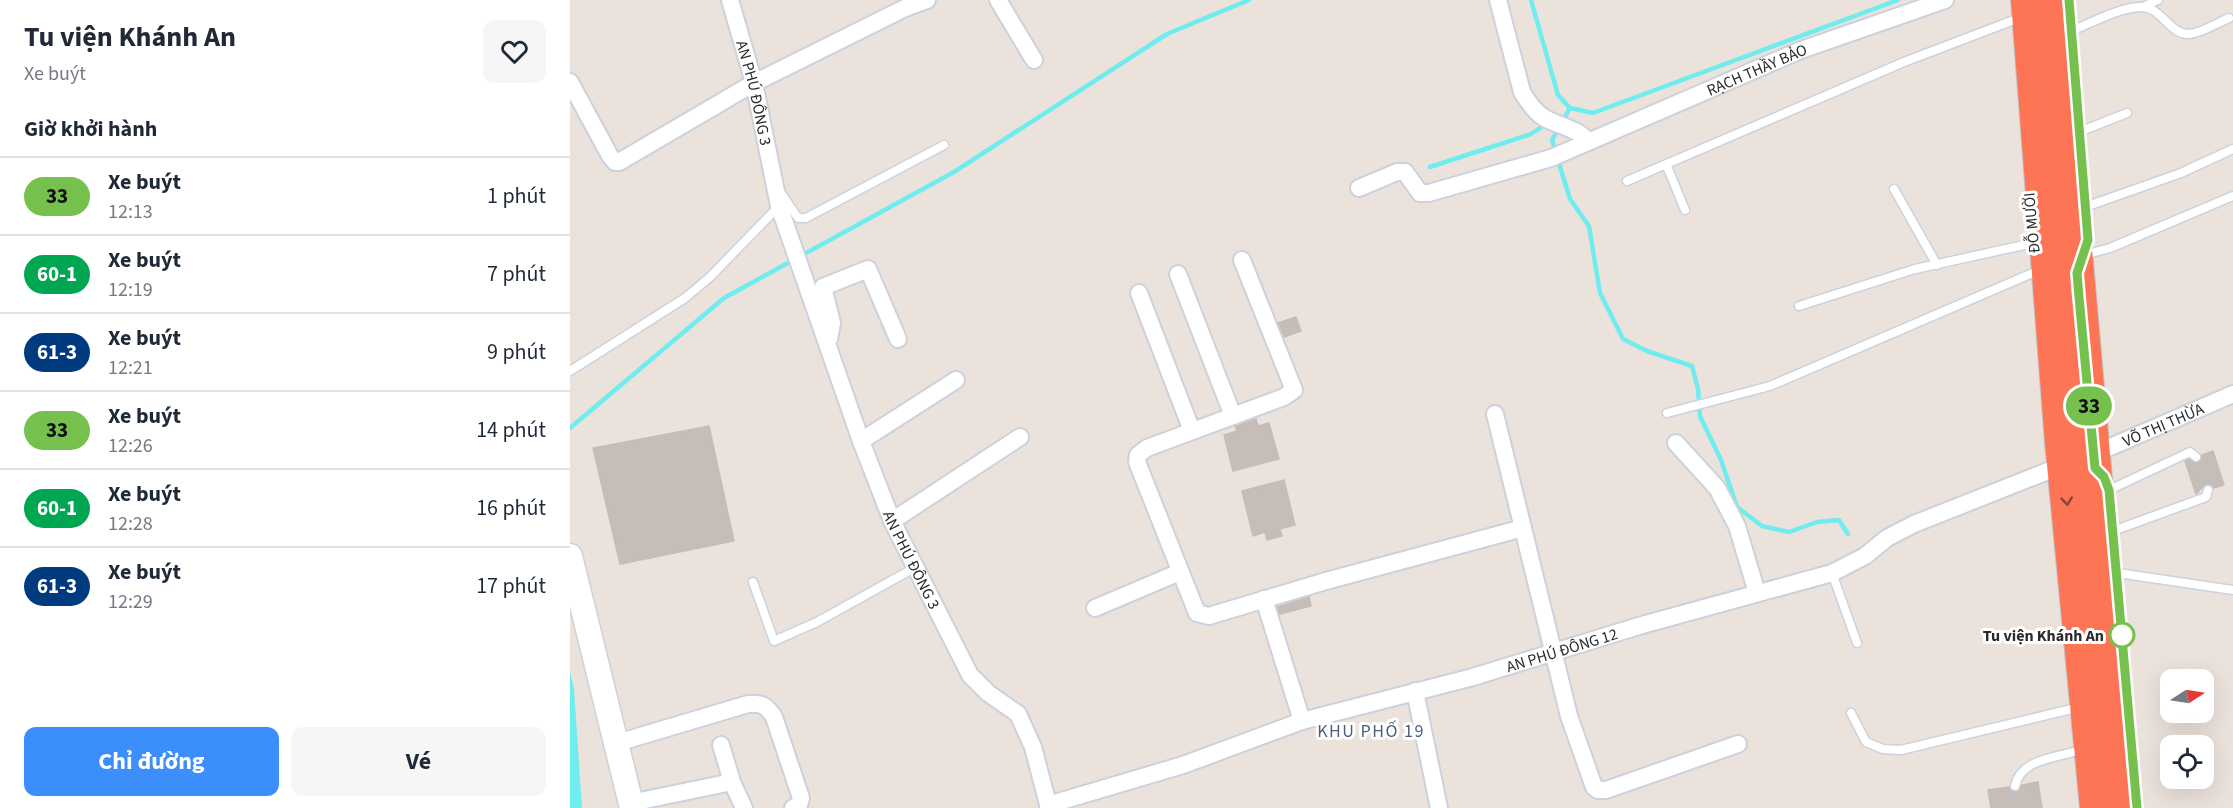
<!DOCTYPE html>
<html lang="vi">
<meta charset="utf-8">
<style>
body{margin:0;font-family:"Source Sans 3",sans-serif;background:#f6f6f7;color:#1f2937;height:100vh;display:flex;flex-direction:column;font-size:22px;white-space:nowrap}
*{box-sizing:border-box;margin:0}
p{font-size:20px;color:#747a83}
.icon{flex:none;width:33px;height:33px;fill:none;stroke:currentColor;stroke-width:2;stroke-linecap:round;stroke-linejoin:round}
.map{position:relative;flex:1;overflow:hidden}
.panel{display:flex;flex-direction:column;background:#fff;width:570px}
.panel>*{flex:none}
.badge{padding:0 12px;border-radius:20px;font-size:21px;line-height:39px}
.needle{width:39px;rotate:78deg}
.tools{position:absolute;left:1590px;top:669px;display:grid;gap:12px}
.tools a{display:grid;place-items:center;width:54px;height:54px;border-radius:12px;background:#fff;box-shadow:0 6px 24px #0002;font-size:30px}
.map>.badge{position:absolute;translate:-50% -50%;box-shadow:0 0 0 3px #fff}
h2{padding:0 24px;font-size:22px;line-height:54px}
.round{display:grid;place-items:center;flex:none;width:63px;height:63px;border-radius:12px;background:#f6f6f7}
.summary{display:flex;align-items:center;justify-content:space-between;height:102px;padding:0 24px}
h1{font-size:28px;font-weight:700;line-height:45px}
.cta{display:flex;gap:12px;margin-top:auto;padding:12px 24px}
.cta a{flex:1;height:69px;border-radius:12px;background:#3c8ffa;color:#fff;font-size:24px;font-weight:700;line-height:69px;text-align:center}
.cta a+a{background:#f6f6f7;color:#1f2937}
ul{padding:0;list-style:none}
li{display:flex;align-items:center;gap:18px;height:78px;padding:0 24px;border-top:2px solid #e0e1e3}
li div{flex:1}
li b{display:block;font-size:22px}
li em{font-style:normal}
li .badge{min-width:66px;font-weight:700;text-align:center}
main{display:flex;flex:1;min-height:0}
.map>svg:first-child{display:block}
.water{fill:#6fecee}
.lines{fill:none;stroke-linecap:round;stroke-linejoin:round}
.stream{stroke:#6fecee;stroke-width:4.5}
.building{fill:#c4bdb8;stroke:#c8bdb6;stroke-width:1.5}
.lane-casing{stroke:#cbd2dc;stroke-width:11}
.street-casing{stroke:#cbd2dc;stroke-width:20}
.secondary-casing{stroke:#cbd2dc;stroke-width:27}
.highway-casing{stroke:#c3c3c3;stroke-width:34}
.lane{stroke:#fff;stroke-width:8}
.street{stroke:#fff;stroke-width:16}
.secondary{stroke:#fff;stroke-width:24}
.highway{stroke:#fe7556;stroke-width:32}
.oneway{stroke:#7f483c}
.line-casing{stroke:#fff;stroke-width:14}
.line{stroke:#76c04d;stroke-width:9}
.stop-dot{fill:#fff;stroke:#76c04d;stroke-width:3}
.labels{text-anchor:middle;stroke-width:6;stroke-linejoin:round;paint-order:stroke}
.street-label{font-size:16px;fill:#2a2a2a;stroke:#fff}
.stop-label{font-size:16px;font-weight:bold;fill:#2a2a2a;stroke:#fff;text-anchor:end}
.neighbourhood-label{font-size:18px;letter-spacing:1.5px;fill:#4b5f7b;stroke:#fff}
</style>
<main>
<section class="panel">
<div class="summary"><div><h1>Tu viện Khánh An</h1><p>Xe buýt</p></div><a class="round"><svg class="icon" aria-label="heart" viewBox="0 0 24 24"><path d="M12 20l-8-8c-3-5 5-10 8-4 3-6 11-1 8 4z"/></svg></a></div>
<h2>Giờ khởi hành</h2>
<ul>
<li><span class="badge" style="background:#76c04d;color:#111">33</span><div><b>Xe buýt</b><p>12:13</p></div><em>1 phút</em></li>
<li><span class="badge" style="background:#00a651;color:#fff">60-1</span><div><b>Xe buýt</b><p>12:19</p></div><em>7 phút</em></li>
<li><span class="badge" style="background:#003b80;color:#fff">61-3</span><div><b>Xe buýt</b><p>12:21</p></div><em>9 phút</em></li>
<li><span class="badge" style="background:#76c04d;color:#111">33</span><div><b>Xe buýt</b><p>12:26</p></div><em>14 phút</em></li>
<li><span class="badge" style="background:#00a651;color:#fff">60-1</span><div><b>Xe buýt</b><p>12:28</p></div><em>16 phút</em></li>
<li><span class="badge" style="background:#003b80;color:#fff">61-3</span><div><b>Xe buýt</b><p>12:29</p></div><em>17 phút</em></li>
</ul>
<div class="cta"><a>Chỉ đường</a><a>Vé</a></div>
</section>
<div class="map">
<svg width="1663" height="808" viewBox="0 0 1663 808">
<rect width="100%" height="100%" fill="#ece2dc"/>
<path class="water" d="M0 672 4 689 12 808H0Z"/>
<g class="lines">
<g class="stream">
<path d="M961 0 988 95 1000 108 1023 113 1328 0"/>
<path d="M986 152 982 140 1000 108"/>
<path d="M988 160 1000 199 1019 226 1030 293 1053 339 1077 351 1122 366 1128 389 1130 416 1151 460 1167 507 1192 526 1219 532 1247 522 1269 520 1278 534"/>
<path d="M860 167 961 134 976 124"/>
<path d="M0 428 154 298 384 172 597 34 679 0"/>
</g>
</g>
<g class="building">
<path d="M726 317 731 331 714 337 708 323Z"/>
<path d="M686 419 688 426 699 423 709 459 663 471 654 435 667 431 665 426Z"/>
<path d="M139 426 164 541 50 564 23 448Z"/>
<path d="M1643 451 1654 485 1644 488 1636 484 1626 494 1615 461 1619 459 1628 463 1632 455Z"/>
<path d="M714 480 725 525 710 529 712 536 697 540 695 532 683 536 672 491Z"/>
<path d="M739 597 741 606 710 614 707 607Z"/>
<path d="M1468 782 1472 808H1421L1418 790 1439 787 1445 792 1452 785Z"/>
</g>
<g class="lines">
<g class="lane-casing">
<g id="lane">
<path d="M1573 7 1588 0"/>
<path d="M1501 31C1522 23 1549 7 1572 7 1591 7 1600 35 1619 34 1632 33 1647 23 1659 18"/>
<path d="M1509 132 1557 113"/>
<path d="M1096 164 1115 210"/>
<path d="M1057 181 1334 62 1444 20"/>
<path d="M1324 189 1367 265"/>
<path d="M211 193 228 218H236L374 145"/>
<path d="M1515 207 1611 173 1663 149"/>
<path d="M1514 255 1540 248 1663 196"/>
<path d="M1229 306 1345 269 1463 243"/>
<path d="M0 371 115 298 140 277 209 206"/>
<path d="M1097 413 1200 386 1465 272"/>
<path d="M1539 490 1620 452 1626 457"/>
<path d="M1543 531 1636 497 1638 490"/>
<path d="M1541 572 1663 590"/>
<path d="M1262 573 1287 643"/>
<path d="M183 582 204 641 247 622 346 567"/>
<path d="M1281 713 1296 742 1313 749 1331 750 1510 707"/>
<path d="M1445 786C1451 760 1480 759 1503 752"/>
</g>
</g>
<g class="street-casing">
<g id="street">
<path id="s1" d="M160 0 184 83 209 206 291 441 322 521 400 675 418 693 448 714 463 747 479 808"/>
<path d="M428 0 464 60"/>
<path d="M928 0 952 92C958 102 964 111 973 117 987 126 1009 128 1018 142"/>
<path d="M0 82 40 156 45 162H49L184 83 335 8 357 0"/>
<path id="s2" d="M789 188 827 172H835L850 193H859L981 158 1231 50 1375 0"/>
<path d="M672 260 724 390 714 397 577 448 568 455 567 462 627 613 639 616 756 581 953 528"/>
<path d="M608 274 663 416"/>
<path d="M569 293 622 431"/>
<path d="M259 339 262 323 253 287 298 269 328 339"/>
<path d="M925 414 999 716 1024 787 1028 790H1036L1168 744"/>
<path d="M291 441 386 380"/>
<path d="M1106 443 1147 488 1167 526 1187 593"/>
<path id="s3" d="M1524 454 1663 394"/>
<path d="M322 521 450 437"/>
<path d="M694 599 732 721"/>
<path d="M525 608 610 572"/>
<path d="M845 691 869 808"/>
<path d="M47 743 178 704C192 703 196 705 204 717L231 798 229 805 223 808"/>
<path d="M151 745 162 782 174 808"/>
<path d="M60 803 162 782"/>
<path id="s4" d="M478 805 613 765 732 721 903 677 1072 625 1262 573 1295 556 1317 538 1344 524 1493 465"/>
</g>
</g>
<g class="secondary-casing">
<path id="secondary" d="M0 556 62 808"/>
</g>
<g class="highway-casing">
<g id="highway">
<path d="M1457 0 1491 443 1526 808"/>
<path d="M1484 0 1555 808"/>
</g>
</g>
<use href="#lane" class="lane"/>
<use href="#street" class="street"/>
<use href="#secondary" class="secondary"/>
<use href="#highway" class="highway"/>
</g>
<defs><path id="oneway-chevron" d="M-2-3.5L2.5 0L-2 3.5" fill="none" stroke-width="1.6" stroke-linecap="round" stroke-linejoin="round" transform="scale(1.5)"/></defs>
<use class="oneway" href="#oneway-chevron" transform="translate(1497 501) rotate(84)"/>
<g class="lines">
<g class="line-casing">
<path id="line" d="M1499 0 1518 240 1507 273 1509 297 1525 468 1534 477 1539 490 1567 808"/>
</g>
<use href="#line" class="line"/>
</g>
<circle class="stop-dot" cx="1552" cy="635" r="12"/>
<g class="labels">
<g class="street-label">
<text dy="6" stroke="none"><textPath href="#s2" startOffset="435">RẠCH THẦY BẢO</textPath></text>
<text dy="6" stroke="none"><textPath href="#s1" startOffset="96">AN PHÚ ĐÔNG 3</textPath></text>
<text transform="translate(1461 223) rotate(-95)" y="6">ĐỖ MƯỜI</text>
<text dy="6" stroke="none"><textPath href="#s3" startOffset="75">VÕ THỊ THỪA</textPath></text>
<text dy="6" stroke="none"><textPath href="#s1" startOffset="590">AN PHÚ ĐÔNG 3</textPath></text>
<text dy="6" stroke="none"><textPath href="#s4" startOffset="537">AN PHÚ ĐÔNG 12</textPath></text>
</g>
<g class="stop-label">
<text x="1534" y="641">Tu viện Khánh An</text>
</g>
<g class="neighbourhood-label">
<text x="801" y="737">KHU PHỐ 19</text>
</g>
</g>
</svg>
<div class="tools">
<a><svg class="needle" viewBox="-14 -14 28 28"><path d="M0-13l5 13h-10z" fill="#e53935"/><path d="M0 13l5-13h-10z" fill="#747a83"/></svg></a>
<a><svg class="icon" aria-label="locate" viewBox="0 0 24 24"><circle cx="12" cy="12" r="6"/><path d="M12 2v4M12 18v4M2 12h4M18 12h4"/></svg></a>
</div>
<b class="badge" style="left:1519px;top:406px;background:#76c04d;color:#111">33</b>
</div>
</main>
